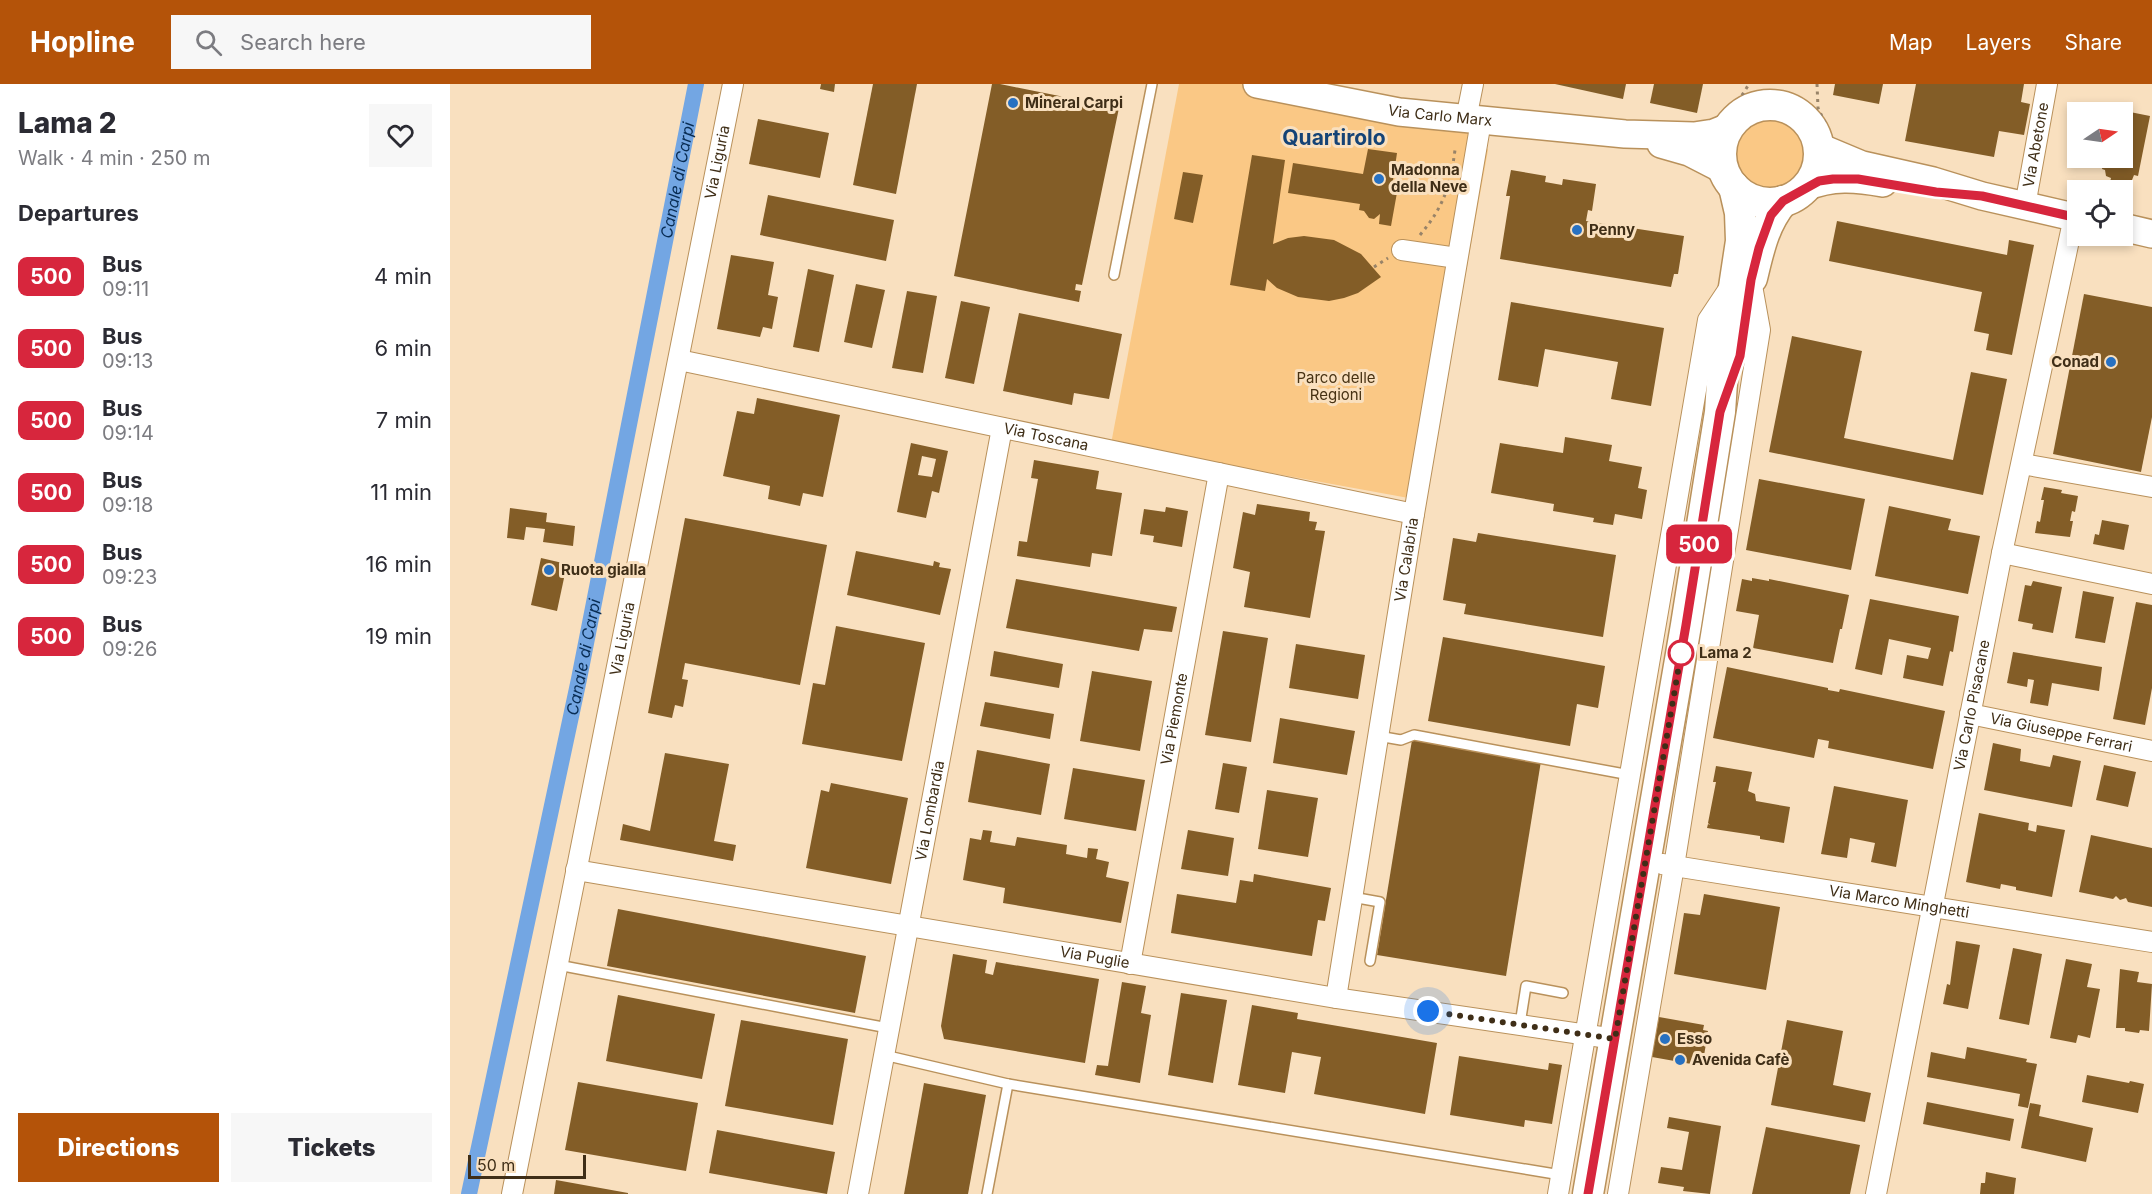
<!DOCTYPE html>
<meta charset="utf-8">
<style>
body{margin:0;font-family:Inter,sans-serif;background:#f7f7f7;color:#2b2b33;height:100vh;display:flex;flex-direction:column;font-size:22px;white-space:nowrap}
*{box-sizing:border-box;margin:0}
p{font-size:20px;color:#7c7c81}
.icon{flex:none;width:33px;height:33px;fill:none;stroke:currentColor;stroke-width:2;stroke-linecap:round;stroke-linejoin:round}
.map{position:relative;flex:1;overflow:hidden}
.drawer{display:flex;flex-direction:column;background:#fff;width:450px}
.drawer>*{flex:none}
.badge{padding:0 12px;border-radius:9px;font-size:21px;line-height:39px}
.needle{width:39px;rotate:77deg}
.buttons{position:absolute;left:1617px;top:18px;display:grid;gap:12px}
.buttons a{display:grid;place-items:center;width:66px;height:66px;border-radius:0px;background:#fff;box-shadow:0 3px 9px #0003;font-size:30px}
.scale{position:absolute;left:18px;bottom:15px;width:118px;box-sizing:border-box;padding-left:6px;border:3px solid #3f2e17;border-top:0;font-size:16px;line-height:21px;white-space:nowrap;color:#3f2e17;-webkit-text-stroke:4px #f9e0bf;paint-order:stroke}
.you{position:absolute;width:30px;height:30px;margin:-15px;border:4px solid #fff;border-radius:50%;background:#1a73e8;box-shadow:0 0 0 9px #1a73e833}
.map>.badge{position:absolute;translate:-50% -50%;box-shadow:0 0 0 3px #fff}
h2{padding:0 18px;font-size:22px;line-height:54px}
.round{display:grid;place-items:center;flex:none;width:63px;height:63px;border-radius:0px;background:#f7f7f7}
.overview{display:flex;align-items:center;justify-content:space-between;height:102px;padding:0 18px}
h1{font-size:28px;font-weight:800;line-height:45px}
.primary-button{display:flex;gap:12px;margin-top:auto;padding:12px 18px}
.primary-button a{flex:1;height:69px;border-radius:0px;background:#b45309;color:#fff;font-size:24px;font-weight:800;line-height:69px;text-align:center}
.primary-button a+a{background:#f7f7f7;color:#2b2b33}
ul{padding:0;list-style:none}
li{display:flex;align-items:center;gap:18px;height:72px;padding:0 18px}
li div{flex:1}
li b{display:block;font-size:22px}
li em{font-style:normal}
li .badge{min-width:66px;font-weight:700;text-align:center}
header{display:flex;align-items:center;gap:36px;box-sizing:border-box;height:84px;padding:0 30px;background:#b45309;color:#fff}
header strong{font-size:28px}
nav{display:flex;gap:33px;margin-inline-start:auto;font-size:21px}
.search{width:420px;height:54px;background:#f7f7f7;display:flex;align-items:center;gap:15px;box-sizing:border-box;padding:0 21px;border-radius:0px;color:#7c7c81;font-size:22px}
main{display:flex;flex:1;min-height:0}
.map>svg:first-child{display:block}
.green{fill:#fac885}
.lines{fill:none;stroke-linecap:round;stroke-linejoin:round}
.canal{stroke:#73a6e3;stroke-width:16}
.building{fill:#835d27;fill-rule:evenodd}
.lane-casing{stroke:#b9915b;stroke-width:12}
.street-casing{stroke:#b9915b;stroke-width:22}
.secondary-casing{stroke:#b9915b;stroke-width:30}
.primary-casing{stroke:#b9915b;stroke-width:33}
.path{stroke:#988368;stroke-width:3;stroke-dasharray:3 4.5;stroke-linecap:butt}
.lane{stroke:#fff;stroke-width:9}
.street{stroke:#fff;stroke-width:20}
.secondary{stroke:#fff;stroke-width:27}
.primary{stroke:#fff;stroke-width:30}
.line-casing{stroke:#fff;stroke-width:14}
.line{stroke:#d7263d;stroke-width:9}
.walk{stroke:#3f2e17;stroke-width:6;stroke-dasharray:0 10.8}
.poi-dot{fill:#2871c1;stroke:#f9e0bf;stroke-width:2}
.stop-dot{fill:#fff;stroke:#d7263d;stroke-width:3}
.labels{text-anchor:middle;stroke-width:6;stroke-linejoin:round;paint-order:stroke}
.poi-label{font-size:15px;font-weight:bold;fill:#3f2e17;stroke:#f9e0bf;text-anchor:start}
.street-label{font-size:15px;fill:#3f2e17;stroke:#f9e0bf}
.park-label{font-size:15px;fill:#473213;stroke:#f9e0bf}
.stop-label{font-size:15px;font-weight:bold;fill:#3f2e17;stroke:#f9e0bf;text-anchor:start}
.water-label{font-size:16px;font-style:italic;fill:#082c53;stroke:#f9e0bf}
.district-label{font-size:21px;font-weight:bold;fill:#144376;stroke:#f9e0bf}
</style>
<header>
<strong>Hopline</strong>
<div class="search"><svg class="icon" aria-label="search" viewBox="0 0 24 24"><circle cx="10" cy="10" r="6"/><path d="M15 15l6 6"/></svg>Search here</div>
<nav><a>Map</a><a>Layers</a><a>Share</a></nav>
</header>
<main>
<section class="drawer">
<div class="overview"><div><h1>Lama 2</h1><p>Walk · 4 min · 250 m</p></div><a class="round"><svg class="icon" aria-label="heart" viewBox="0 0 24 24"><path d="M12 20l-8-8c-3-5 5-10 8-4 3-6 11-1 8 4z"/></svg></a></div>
<h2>Departures</h2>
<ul>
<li><span class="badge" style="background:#d7263d;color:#fff">500</span><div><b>Bus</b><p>09:11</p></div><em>4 min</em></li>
<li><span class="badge" style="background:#d7263d;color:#fff">500</span><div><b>Bus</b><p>09:13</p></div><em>6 min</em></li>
<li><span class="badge" style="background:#d7263d;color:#fff">500</span><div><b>Bus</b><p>09:14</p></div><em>7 min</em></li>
<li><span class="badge" style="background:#d7263d;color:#fff">500</span><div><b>Bus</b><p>09:18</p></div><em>11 min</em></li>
<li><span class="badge" style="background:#d7263d;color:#fff">500</span><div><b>Bus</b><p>09:23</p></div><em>16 min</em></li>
<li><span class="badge" style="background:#d7263d;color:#fff">500</span><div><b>Bus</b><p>09:26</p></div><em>19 min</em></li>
</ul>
<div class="primary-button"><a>Directions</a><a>Tickets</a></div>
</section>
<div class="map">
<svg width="1702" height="1110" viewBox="0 0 1702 1110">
<rect width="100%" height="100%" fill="#f9e0bf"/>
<g class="green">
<path d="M729 0H843L1021 31 1038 66 975 417 661 360Z"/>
<circle cx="1321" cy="70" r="36"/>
</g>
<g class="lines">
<path class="canal" id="s1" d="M19 1110 129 595 246 0"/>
</g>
<g class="building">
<path d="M371 0H385L384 8 370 5Z"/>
<path d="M423 0H467L446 110 403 101Z"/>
<path d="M542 0H550L669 24 632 201 626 200 625 206 631 207 629 218 504 192Z"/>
<path d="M1105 0H1176L1173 15Z"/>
<path d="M1204 0H1253L1247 29 1200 19Z"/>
<path d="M1385 0H1433L1429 20 1383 11Z"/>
<path d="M1466 0H1574L1571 18 1580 20 1574 51 1549 47 1544 73 1455 57Z"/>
<path d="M1640 20 1700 32 1688 92 1684 91 1682 96 1677 97 1676 101 1660 98 1661 94 1656 92 1655 86 1652 85 1654 74H1672V28H1639Z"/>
<path d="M308 35 379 49 370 94 299 80Z"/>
<path d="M918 65 947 69 942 103H948L941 142 929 140 930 130 924 135 919 134 914 127 909 126 910 120 838 109 843 79 913 90Z"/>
<path d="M802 71 835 76 823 160 838 154 854 152 884 156 911 170 931 193 908 209 894 214 879 217 848 213 827 204 817 195 815 207 780 201Z"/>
<path d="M1061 86 1096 92 1095 98 1112 101 1113 95 1146 100 1142 127 1138 126 1136 137 1234 152 1228 190H1224L1221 203 1050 175 1060 112H1056Z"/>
<path d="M733 88 753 91 743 139 724 135Z"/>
<path d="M318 111 444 136 436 177 310 151Z"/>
<path d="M1387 137 1557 171 1559 156 1584 161 1562 271 1536 266 1539 250 1524 247 1532 208 1379 177Z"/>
<path d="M281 171 324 178 318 211 328 213 322 245 313 243 310 253 267 245Z"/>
<path d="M358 185 384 191 369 268 343 263Z"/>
<path d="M406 200 435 206 422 264 394 258Z"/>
<path d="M457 207 487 212 473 289 442 284Z"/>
<path d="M1634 210 1702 223V333L1691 388 1603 370Z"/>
<path d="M511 217 540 223 524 300 495 294Z"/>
<path d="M1061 218 1214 244 1201 322 1161 315 1168 278 1095 265 1088 303 1048 296Z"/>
<path d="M569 229 672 250 659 315 624 309 622 321 553 307Z"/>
<path d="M1342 252 1412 267 1394 354 1503 376 1521 288 1557 295 1533 411 1319 368Z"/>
<path d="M307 314 390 331 373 413 353 409 350 422 318 415 320 402 273 392 287 327 304 330Z"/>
<path d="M1115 353 1162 361 1159 377 1192 383 1188 404 1197 406 1192 435 1165 430 1163 441 1143 438 1144 434 1103 427 1104 420 1041 409 1050 359 1113 369Z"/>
<path d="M461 359 498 367 489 409 482 407 476 434 447 428ZM472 372 486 375 482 393 468 391Z"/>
<path d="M584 376 649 387 646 405 672 409 662 472 642 469 640 483 567 472 569 457 577 458 588 395 581 394Z"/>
<path d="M1309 395 1415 415 1401 486 1296 466Z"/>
<path d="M1594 403 1612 406 1611 409 1628 412 1625 428 1622 427 1620 437H1623L1620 453 1585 449 1587 437 1590 438 1594 416H1591Z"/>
<path d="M807 420 860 428 859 437 867 438 865 446 875 447 860 534 794 523 800 488 783 484 793 428 805 431Z"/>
<path d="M1439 422 1501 435 1498 446 1530 452 1518 510 1425 492Z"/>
<path d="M716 423 738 427 732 463 703 458 704 452 690 450 694 425 715 428Z"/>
<path d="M60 424 97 429 96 438 125 442 123 462 93 458 95 445 76 443 74 456 57 454Z"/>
<path d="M235 434 377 461 350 601 235 579 232 595 238 596 233 623 225 621 222 634 198 629Z"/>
<path d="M1652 436 1679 441 1674 466 1643 460 1645 450 1649 451Z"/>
<path d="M1028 449 1166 471 1153 553 1014 530 1016 520 993 516 1003 454 1026 458Z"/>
<path d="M406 467 483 482 484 477 490 479 489 483 501 485 490 531 397 511Z"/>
<path d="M91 474 117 480 107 527 81 521Z"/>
<path d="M1302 494 1319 497V495L1399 511 1392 545H1390L1383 579 1303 564 1309 531 1286 527 1292 495 1302 497Z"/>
<path d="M566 495 727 523 722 548 694 545 689 567 556 544Z"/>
<path d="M1583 497 1612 503 1603 549 1582 545 1583 540 1568 537 1575 501 1581 502Z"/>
<path d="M1633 507 1664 513 1655 559 1625 554Z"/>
<path d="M1420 515 1509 532 1503 568 1500 567 1493 602 1453 594 1457 571 1478 575 1481 564 1439 555 1432 591 1405 585Z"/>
<path d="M1686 518 1702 521V604L1695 641 1663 635Z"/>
<path d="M386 542 475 559 452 677 352 660 363 599 375 601Z"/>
<path d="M773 547 818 554 801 658 755 651Z"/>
<path d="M993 553 1155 582 1148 624 1127 620 1120 662 978 637Z"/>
<path d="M846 560 915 571 908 615 839 604Z"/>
<path d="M544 567 613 580 609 604 540 592Z"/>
<path d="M1563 568 1652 583 1649 607 1602 599 1598 622 1580 619 1584 596 1578 595 1577 603 1557 599Z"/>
<path d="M1277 583 1378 604V606L1389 608 1390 605 1495 627 1483 685 1378 664 1379 657 1368 655 1364 674 1263 654Z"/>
<path d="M642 587 702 597 690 667 630 657Z"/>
<path d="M535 618 604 630 600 655 530 642Z"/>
<path d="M830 634 905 647 897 691 823 679Z"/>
<path d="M962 656 1091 677 1056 892 927 871Z"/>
<path d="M1543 659 1571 665 1570 677 1600 683 1603 671 1631 677 1622 723 1534 706Z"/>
<path d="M527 666 600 680 591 731 518 718Z"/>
<path d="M215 669 279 680 264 757 286 761 283 777 170 756 173 740 200 747Z"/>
<path d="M773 679 797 683 789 729 765 725Z"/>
<path d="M1654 681 1686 688 1678 723 1646 716Z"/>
<path d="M1266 682 1302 688 1298 707 1305 710 1306 717 1340 723 1334 759 1310 755V752L1257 744 1258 740 1260 741 1258 739 1266 698H1263Z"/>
<path d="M623 684 695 696 686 747 614 735Z"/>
<path d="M381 699 458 714 441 800 356 784 371 706 379 708Z"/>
<path d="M1384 702 1458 716 1446 783 1421 778 1425 759 1400 754 1397 774 1371 770Z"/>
<path d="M817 706 868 714 858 773 808 765Z"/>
<path d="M1529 729 1579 739 1578 746 1586 748 1587 741 1615 746 1602 813 1566 806V803L1551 800 1550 805 1516 798Z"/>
<path d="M533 746 542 747 540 758 565 762 567 753 617 761 616 770 637 774 638 764 648 765 646 775 659 778 656 793 679 798 671 839 553 819 555 804 513 796 520 754 531 756Z"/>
<path d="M738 746 784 754 778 792 731 785Z"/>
<path d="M1641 751 1702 764V823L1678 818 1676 814 1670 816 1666 812 1663 815 1629 808Z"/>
<path d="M804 790 881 804 875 837 868 836 862 872 721 849 727 810 786 819 790 796 803 798Z"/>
<path d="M1254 810 1330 823 1316 906 1224 890 1234 829 1250 831Z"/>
<path d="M168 825 416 872 405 929 157 882Z"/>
<path d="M1506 857 1530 861 1518 925 1493 920 1497 900 1500 901Z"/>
<path d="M1563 864 1592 870 1579 941 1549 935Z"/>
<path d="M503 870 537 876 535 889 543 891 546 878 649 895 635 979 494 955 491 942Z"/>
<path d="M1616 875 1642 880 1637 903 1650 905 1640 954 1628 951 1626 959 1600 954Z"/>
<path d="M1670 885 1689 888 1687 898 1702 900 1699 947 1690 946 1689 949 1675 947V944H1666Z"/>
<path d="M672 898 696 902 691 929 701 931 690 999 645 991 647 981 658 982Z"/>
<path d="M731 909 777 916 763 999 718 991Z"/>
<path d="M168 911 265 930 252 995 156 977Z"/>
<path d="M802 921 848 929 847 935 987 959 975 1030 864 1010 871 973 842 968 835 1009 788 1001Z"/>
<path d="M1209 933 1254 941 1253 946 1258 947 1253 978 1248 976 1247 981 1202 973Z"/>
<path d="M291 936 398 955 383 1041 275 1022Z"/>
<path d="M1337 936 1393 947 1383 1001 1421 1009 1415 1038 1321 1021Z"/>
<path d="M1517 963 1577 975 1576 978 1587 980 1578 1024 1568 1022 1570 1010 1477 993 1481 968 1515 975Z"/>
<path d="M1009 972 1098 986 1099 979 1112 981 1102 1040 1075 1036 1074 1043 1000 1031Z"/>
<path d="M1637 991 1679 999 1680 997 1694 1000 1688 1029 1632 1018Z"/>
<path d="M128 998 248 1019 236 1087 115 1066Z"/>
<path d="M474 999 536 1011 518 1110H454Z"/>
<path d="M1477 1018 1564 1035 1560 1057 1473 1040Z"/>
<path d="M1580 1019 1591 1021 1589 1032 1643 1044 1636 1078 1571 1064Z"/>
<path d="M1219 1033 1271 1042 1260 1110 1233 1107 1234 1103 1208 1099 1211 1083 1232 1086 1239 1048 1217 1044Z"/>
<path d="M1316 1043 1410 1061 1400 1110H1302Z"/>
<path d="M267 1046 385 1068 377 1110 259 1089Z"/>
<path d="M1536 1088 1566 1094 1564 1110H1530L1531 1099H1535Z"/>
<path d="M106 1096 178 1109V1110H104Z"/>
</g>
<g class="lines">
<g class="lane-casing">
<g id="lane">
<path d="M664 191 702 0"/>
<path d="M928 652 951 656 964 651 1180 691"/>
<path d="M902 813 930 818 920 877"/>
<path d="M108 881 438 944"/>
<path d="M1070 940 1076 902 1113 909"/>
<path d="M434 971 558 1000 1111 1091"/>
<path d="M537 1110 558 1000"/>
</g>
</g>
<g class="street-casing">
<g id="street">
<path d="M1016 35 1023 0"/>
<path id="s2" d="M1575 122 1597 0"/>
<path d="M952 166 1007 174"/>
<path id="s3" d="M229 276 964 430"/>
<path d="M1572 380 1702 403"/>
<path d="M1552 469 1702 500"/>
<path id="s4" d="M1520 630 1702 667"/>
<path id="s5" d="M1212 780 1702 858"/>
<path id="s6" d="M126 786 886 914 1165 955"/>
<path id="s7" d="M680 880 769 389"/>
<path id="s8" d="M886 914 964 430 1031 37"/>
<path id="s9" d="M62 1110 283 0"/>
<path id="s10" d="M408 1110 552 344"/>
<path d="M1108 1110 1258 236 1280 203"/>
<path d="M1168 1110 1224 782 1310 246 1301 196"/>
<path id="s11" d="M1426 1110 1552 469 1624 133"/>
</g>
</g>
<g class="secondary-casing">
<g id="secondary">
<path id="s12" d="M807 0 949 28 1175 50 1244 52 1264 49 1279 43"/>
<path d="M1211 60 1239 68 1274 86"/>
<path d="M1369 63 1412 81 1483 97 1532 112 1628 134"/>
<path d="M1356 103C1382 92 1406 94 1433 99"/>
<path d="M1672 143 1702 150"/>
</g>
</g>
<g class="primary-casing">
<g id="primary">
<circle cx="1320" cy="70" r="49"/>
<path d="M1302 194C1309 165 1314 140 1333 117"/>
<path d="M1138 1110 1236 541 1270 328 1274 269 1291 157 1290 129 1284 103"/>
</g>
</g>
<g class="path">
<path d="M1367 0 1368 24 1377 43"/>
<path d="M1284 24 1299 0"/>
<path d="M970 151C994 122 1000 103 1005 66"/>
<path d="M924 183 938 174"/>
</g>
<use href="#lane" class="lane"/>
<use href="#street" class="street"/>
<use href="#secondary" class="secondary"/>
<use href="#primary" class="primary"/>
</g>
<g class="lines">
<g class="line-casing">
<path id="line" d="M1138 1110 1236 541 1270 328 1290 272 1301 196 1309 164 1321 131 1333 117 1369 97 1383 95H1408L1486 108 1532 112 1628 134"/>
</g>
<use href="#line" class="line"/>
<path class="walk" d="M978 927 1165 955 1232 564 1231 569"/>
</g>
<g class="poi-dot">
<circle cx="563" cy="19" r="6"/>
<circle cx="929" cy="95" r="6"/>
<circle cx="1127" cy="146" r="6"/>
<circle cx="1661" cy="278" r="6"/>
<circle cx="99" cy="486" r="6"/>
<circle cx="1215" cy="955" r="6"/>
<circle cx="1230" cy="976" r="6"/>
</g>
<circle class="stop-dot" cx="1231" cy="569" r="12"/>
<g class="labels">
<g class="poi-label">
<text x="575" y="24">Mineral Carpi</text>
<text x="941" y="91">Madonna<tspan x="941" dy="17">della Neve</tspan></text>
<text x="1139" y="151">Penny</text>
<text x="1649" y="283" text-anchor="end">Conad</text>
<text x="111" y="491">Ruota gialla</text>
<text x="1227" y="960">Esso</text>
<text x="1242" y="981">Avenida Cafè</text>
</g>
<g class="street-label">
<text dy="5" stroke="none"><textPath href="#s12" startOffset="186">Via Carlo Marx</textPath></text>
<text dy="5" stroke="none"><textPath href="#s2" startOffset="62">Via Abetone</textPath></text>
<text dy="5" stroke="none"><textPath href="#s9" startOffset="1052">Via Liguria</textPath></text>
<text dy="5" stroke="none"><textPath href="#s3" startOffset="375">Via Toscana</textPath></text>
<text dy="5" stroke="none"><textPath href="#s8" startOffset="444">Via Calabria</textPath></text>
<text dy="5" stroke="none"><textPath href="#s9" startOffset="566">Via Liguria</textPath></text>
<text dy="5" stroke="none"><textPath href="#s11" startOffset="498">Via Carlo Pisacane</textPath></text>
<text dy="5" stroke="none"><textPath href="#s7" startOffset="249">Via Piemonte</textPath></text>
<text dy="5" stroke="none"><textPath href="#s4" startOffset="93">Via Giuseppe Ferrari</textPath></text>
<text dy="5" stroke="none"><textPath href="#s10" startOffset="390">Via Lombardia</textPath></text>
<text dy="5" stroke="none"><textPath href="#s5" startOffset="240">Via Marco Minghetti</textPath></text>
<text dy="5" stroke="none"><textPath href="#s6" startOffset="526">Via Puglie</textPath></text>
</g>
<g class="park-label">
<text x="886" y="299">Parco delle<tspan x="886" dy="17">Regioni</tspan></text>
</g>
<g class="stop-label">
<text x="1249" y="574">Lama 2</text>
</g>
<g class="water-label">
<text dy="6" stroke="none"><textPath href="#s1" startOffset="1035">Canale di Carpi</textPath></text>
<text dy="6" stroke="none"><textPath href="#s1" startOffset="549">Canale di Carpi</textPath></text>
</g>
<g class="district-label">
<text x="884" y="61">Quartirolo</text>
</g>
</g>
</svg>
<div class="buttons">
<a><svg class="needle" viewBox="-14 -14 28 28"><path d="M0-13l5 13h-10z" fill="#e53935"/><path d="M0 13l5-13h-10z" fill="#7c7c81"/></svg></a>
<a><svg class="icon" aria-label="locate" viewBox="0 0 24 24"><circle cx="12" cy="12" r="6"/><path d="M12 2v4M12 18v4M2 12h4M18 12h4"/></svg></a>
</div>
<div class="scale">50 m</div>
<div class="you" style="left:978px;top:927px"></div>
<b class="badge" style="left:1249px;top:460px;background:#d7263d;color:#fff">500</b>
</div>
</main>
